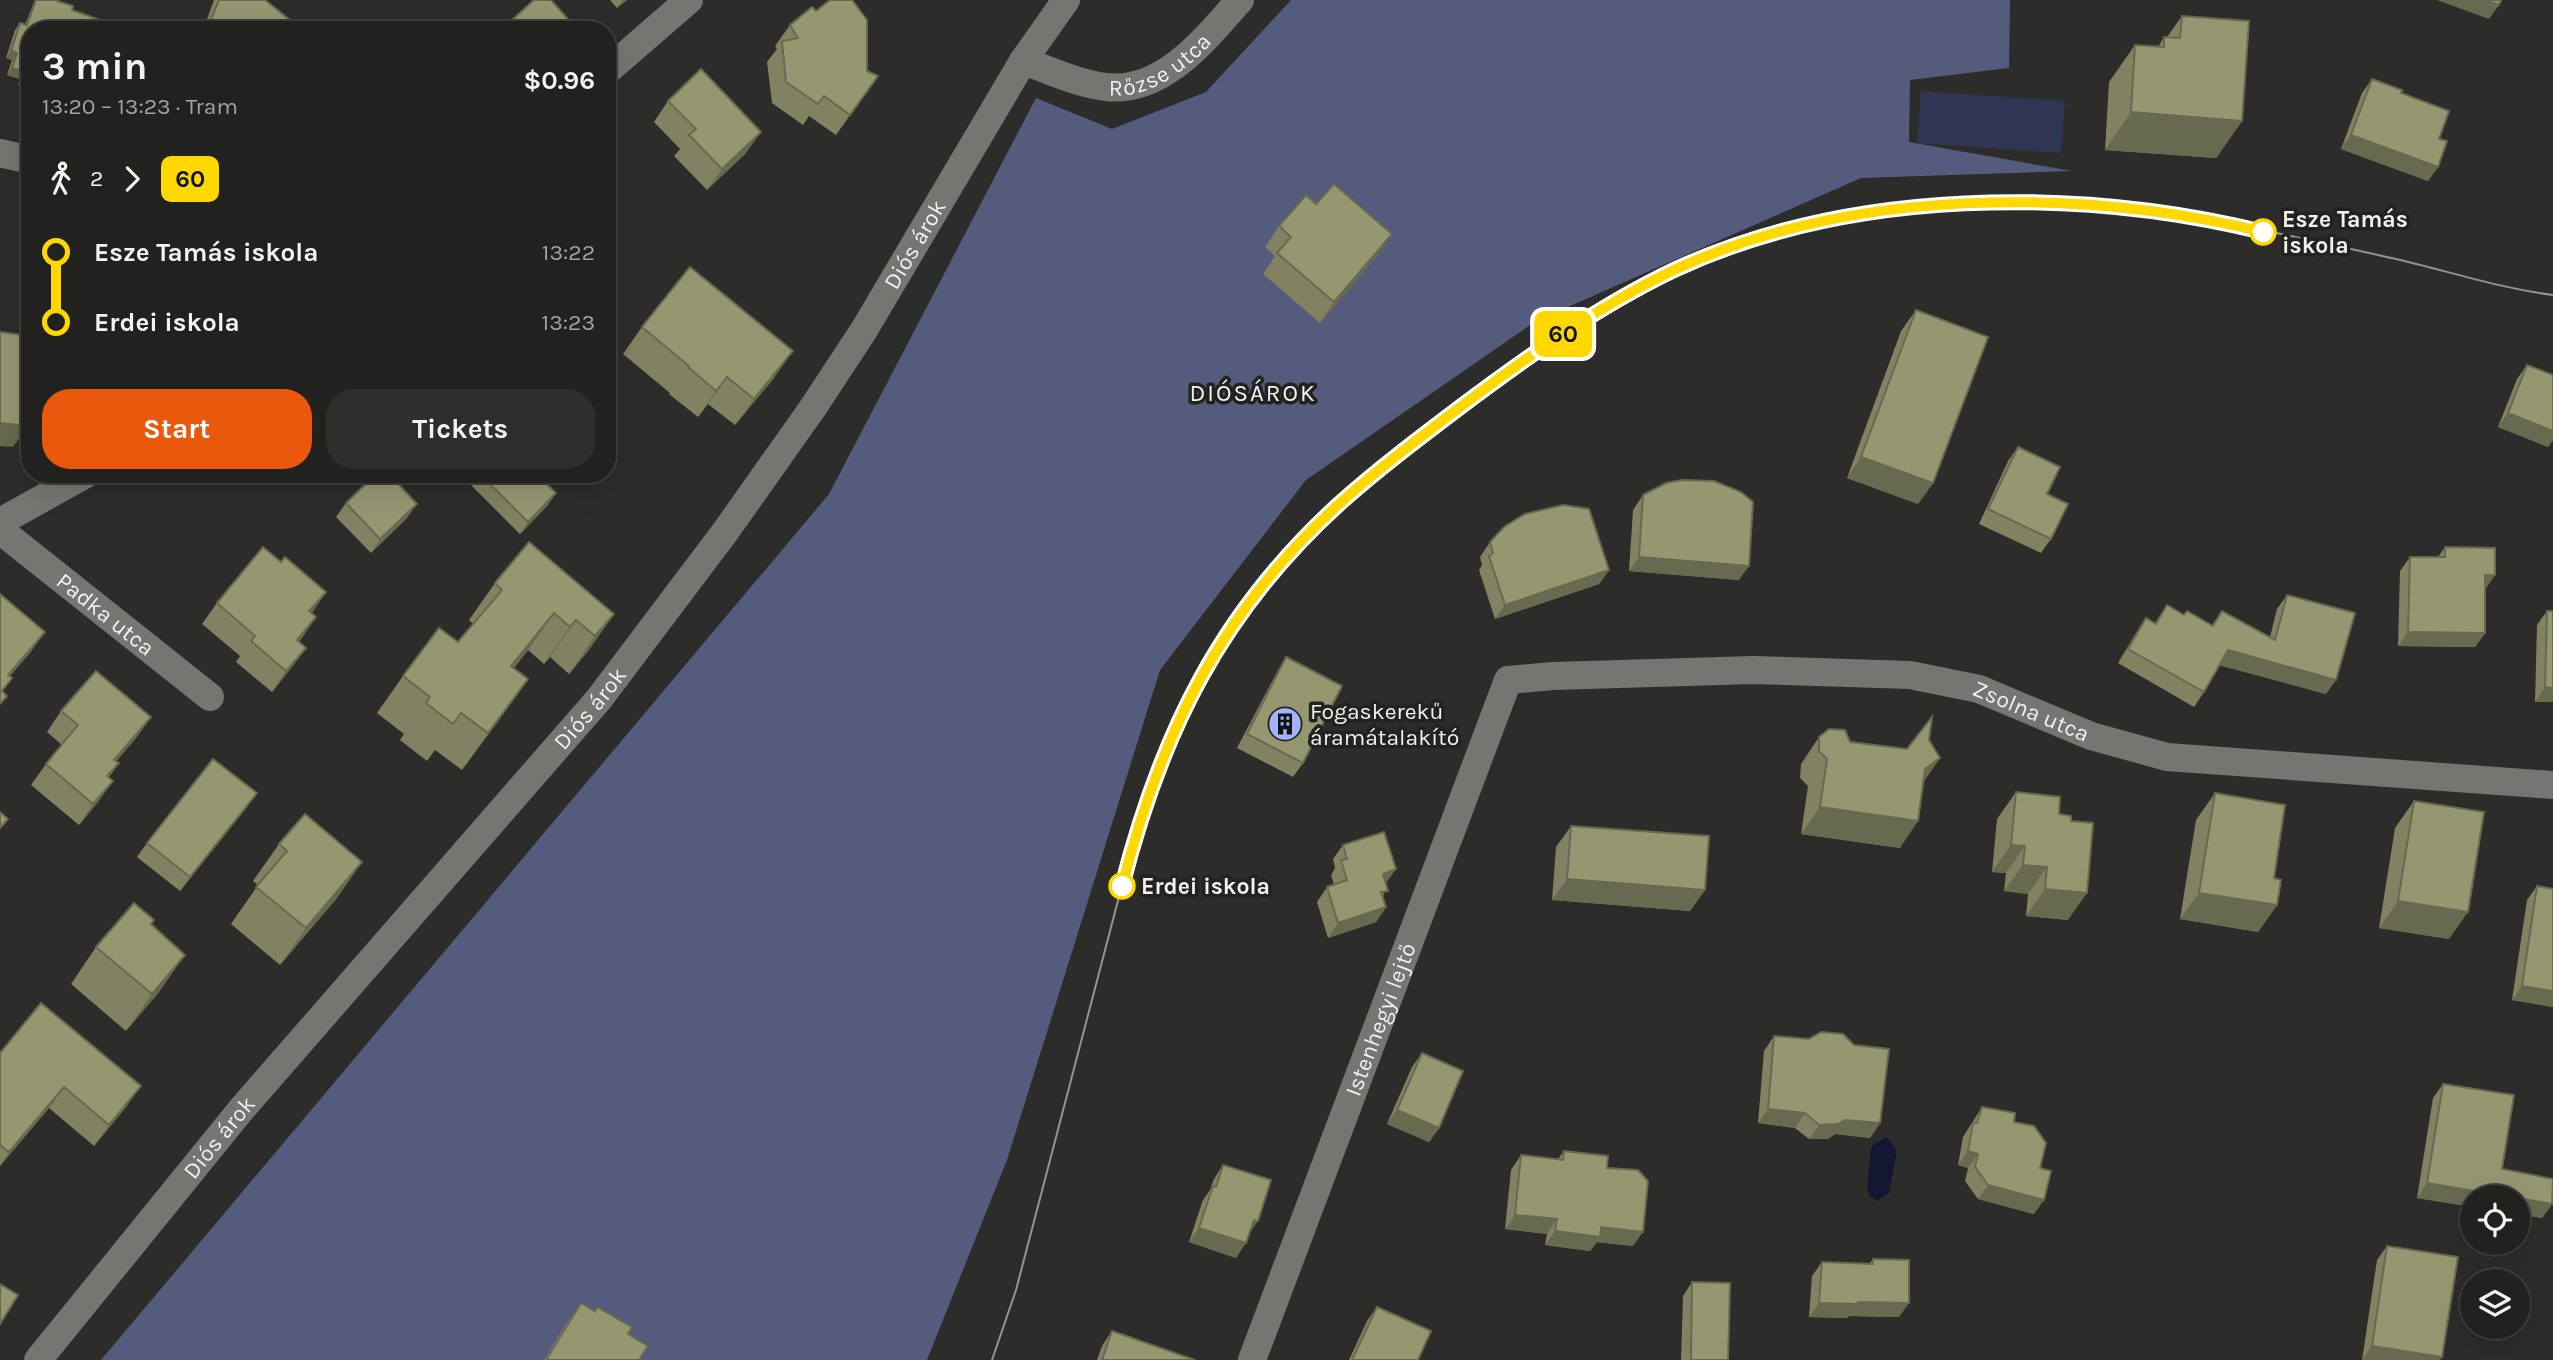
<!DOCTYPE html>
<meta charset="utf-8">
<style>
body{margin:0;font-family:Karla,sans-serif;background:#2d2e2d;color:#f1f3f6;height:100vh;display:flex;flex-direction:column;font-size:26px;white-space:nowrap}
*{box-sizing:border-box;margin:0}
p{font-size:23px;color:#a2a3a5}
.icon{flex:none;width:38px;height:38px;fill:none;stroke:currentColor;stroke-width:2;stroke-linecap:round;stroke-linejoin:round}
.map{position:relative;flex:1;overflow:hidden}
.side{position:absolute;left:21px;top:21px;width:595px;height:462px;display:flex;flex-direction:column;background:#212120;border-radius:28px;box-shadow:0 7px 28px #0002,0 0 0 2px #3e3e3e}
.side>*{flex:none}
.badge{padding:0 14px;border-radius:10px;font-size:24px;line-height:46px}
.controls{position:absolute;left:2460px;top:1185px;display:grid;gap:14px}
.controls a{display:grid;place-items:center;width:70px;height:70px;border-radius:50%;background:#212120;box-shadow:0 7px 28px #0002,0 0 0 2px #3e3e3e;font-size:35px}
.map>.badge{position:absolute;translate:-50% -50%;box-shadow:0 0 0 4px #fff}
.legs{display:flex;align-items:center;gap:10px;height:77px;padding:0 21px;font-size:23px}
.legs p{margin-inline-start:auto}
.overview{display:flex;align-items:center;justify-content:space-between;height:119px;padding:0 21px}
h1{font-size:38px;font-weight:700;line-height:52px}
.button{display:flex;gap:14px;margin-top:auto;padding:14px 21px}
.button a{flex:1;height:80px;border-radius:28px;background:#ea580c;color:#fff;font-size:28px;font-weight:700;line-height:80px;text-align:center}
.button a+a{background:#2d2e2d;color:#f1f3f6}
ul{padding:0 21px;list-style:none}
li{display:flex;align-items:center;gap:24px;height:70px;font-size:26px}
li i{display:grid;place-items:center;width:10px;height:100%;margin:0 9px;background:currentColor}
li i::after{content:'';width:18px;height:18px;margin:-9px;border:5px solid;border-radius:50%;background:#212120}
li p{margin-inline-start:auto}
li:first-child i{background:linear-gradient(#0000 50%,currentColor 0)}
li:last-child i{background:linear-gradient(currentColor 50%,#0000 0)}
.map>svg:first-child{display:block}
.green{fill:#303553}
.forest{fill:#555b7c}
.water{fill:#131631}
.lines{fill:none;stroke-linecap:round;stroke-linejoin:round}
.minor{stroke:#757572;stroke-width:28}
.tram{stroke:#949492;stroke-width:2}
.wall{fill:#808261}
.shaded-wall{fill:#686a4f}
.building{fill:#959771;stroke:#686a4f;stroke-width:2}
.line-1-casing{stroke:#fff;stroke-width:16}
.line-1{stroke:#ffd800;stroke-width:10}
.stop-1-dot{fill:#fff;stroke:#ffd800;stroke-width:3.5}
.labels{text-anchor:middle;stroke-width:7;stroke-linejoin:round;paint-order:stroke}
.street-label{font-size:23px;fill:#f1f1ef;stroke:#222320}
.stop-label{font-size:23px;font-weight:bold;fill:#f1f1ef;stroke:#222320;text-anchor:start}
.poi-label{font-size:23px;fill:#f1f1ef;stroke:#222320;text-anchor:start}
.neighbourhood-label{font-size:24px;letter-spacing:2px;fill:#f1f1ef;stroke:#222320}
</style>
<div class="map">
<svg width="2553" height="1360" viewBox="0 0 2553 1360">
<rect width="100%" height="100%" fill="#2c2c2a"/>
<path class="green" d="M1921 91 2065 101 2061 153 1917 143Z"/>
<path class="forest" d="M1291 0H2010L2009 68 1910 80 1909 142 2072 171 1861 178 1536 321 1306 480 1160 670 1007 1160 927 1360H101L829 494 1036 98 1112 129 1206 92Z"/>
<path class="water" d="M1887 1137 1897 1151 1889 1193 1877 1201 1870 1196 1867 1187 1871 1148 1874 1144Z"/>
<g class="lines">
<g class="minor">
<path id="s1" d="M1023 61C1050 70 1078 84 1106 87 1163 94 1206 38 1240 0"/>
<path d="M607 71 689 0"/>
<path d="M0 153 30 160"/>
<path d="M0 522 86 474"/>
<path id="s2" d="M0 530 210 697"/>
<path id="s3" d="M38 1360 240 1111 599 699 725 532 812 409 864 330 1023 61 1066 0"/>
<path id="s4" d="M1252 1360 1508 680 1553 676 1753 670 1910 675 1979 689 2091 736 2167 757 2553 785"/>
</g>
<path class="tram" d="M992 1360 1016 1290 1137 828C1164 742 1203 658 1261 587 1317 518 1385 464 1456 411 1561 332 1668 260 1798 227 1891 203 1990 200 2086 205 2190 212 2293 236 2396 259 2448 271 2499 288 2553 295"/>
</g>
<g class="wall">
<path d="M35 0H54L30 30V89L18 85 20 79 7 75 12 60 6 58 15 30 20 23 25 25Z"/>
<path d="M214 0H265L283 30H203Z"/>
<path d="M610 0H627L617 8Z"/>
<path d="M2182 16 2242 121 2216 158 2105 150 2109 82 2135 45 2158 47 2164 37H2167Z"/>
<path d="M790 25 878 76 836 135 809 116 803 125 772 103 767 62 777 49 775 46Z"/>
<path d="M2372 79 2401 93 2439 139 2438 167 2428 181 2341 149 2362 93Z"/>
<path d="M668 101 746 153 707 190 674 156 680 149 654 122Z"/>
<path d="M1316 204 1378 255 1320 323 1263 274 1275 256 1265 247 1279 226Z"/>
<path d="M1916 310 1933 483 1918 504 1847 478 1901 331Z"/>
<path d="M642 327 774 378 735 425 708 404 698 417 669 394 670 393 623 354Z"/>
<path d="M2527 365 2553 375V440L2548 447 2498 427 2517 379Z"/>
<path d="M2018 447 2047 494 2051 539 2041 553 1979 524 2008 461Z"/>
<path d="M460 474H536L548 505 520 534Z"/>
<path d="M1643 495 1739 580 1629 571 1633 510Z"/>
<path d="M346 503 407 518 371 553 336 517Z"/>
<path d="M1490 542 1609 570 1599 584 1495 619 1479 570 1482 565 1480 557Z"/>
<path d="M2445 547 2485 589V633L2475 647 2398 646 2400 571 2410 557H2438Z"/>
<path d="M495 583 614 614 588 651 569 674 550 657 544 664 528 650 514 668 502 716 462 770 435 750 427 761 400 740 404 734 377 713 403 676 458 642 473 624 469 620Z"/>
<path d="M2287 595 2326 694 2220 665 2204 692 2194 707 2118 663 2136 633 2146 618 2155 623 2167 605 2184 615 2212 625 2222 611 2270 637 2277 609Z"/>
<path d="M217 603 311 613 299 642 306 648 291 668 272 692 236 662 240 656 202 624Z"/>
<path d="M2547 611H2553V702H2535L2537 625Z"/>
<path d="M1286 657 1303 763 1293 777 1237 748 1277 672Z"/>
<path d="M61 711 151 717 136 738 116 761 119 763 109 777 98 802 79 825 31 785 46 764 62 745 47 732Z"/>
<path d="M1819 737 1907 749 1929 740 1940 758 1924 781 1900 848 1801 834 1808 786 1800 778 1801 764Z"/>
<path d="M2016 792 2059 814 2068 920 2026 916 2028 894 2004 891 2006 873 1992 872 1997 819Z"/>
<path d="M2215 793 2274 878 2277 905 2258 932 2180 919 2196 820Z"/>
<path d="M2414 801 2449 939 2379 928 2395 828Z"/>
<path d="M247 807 180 891 137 857 147 843Z"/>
<path d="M1571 826 1705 890 1690 911 1552 900 1556 847Z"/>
<path d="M279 844 362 862 336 899 280 965 231 924 258 885 253 881Z"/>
<path d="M1343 845 1386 883 1383 898 1386 907 1376 922 1328 938 1317 902 1327 887 1334 885 1331 875 1335 868 1333 859Z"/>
<path d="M2537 886 2553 1007 2512 1000 2527 900Z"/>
<path d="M151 924 159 992 126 1031 71 984 96 947Z"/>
<path d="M1774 1036 1880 1123 1870 1138 1835 1134 1828 1139H1809L1795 1128 1758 1123 1764 1051Z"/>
<path d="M0 1053 126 1107 94 1146 49 1108 0 1166Z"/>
<path d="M1422 1053 1439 1128 1429 1142 1387 1124 1412 1067Z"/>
<path d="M2443 1084 2502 1169 2552 1204 2542 1218 2518 1214V1197H2473V1207L2417 1198 2433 1098Z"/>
<path d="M1982 1107 2014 1122 2040 1168 2034 1214 1978 1199 1965 1181 1968 1168 1958 1165 1963 1137Z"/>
<path d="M1564 1151 1607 1168 1633 1246 1597 1242 1590 1251 1545 1245 1547 1234 1505 1229 1511 1170 1521 1155 1558 1159Z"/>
<path d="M1223 1165 1250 1232 1236 1258 1189 1242 1203 1200 1210 1190 1214 1179Z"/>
<path d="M2387 1246 2440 1360H2362L2377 1260Z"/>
<path d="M1873 1259 1899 1317 1849 1316 1847 1318 1809 1317 1812 1276 1822 1262 1869 1264Z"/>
<path d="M1692 1282 1728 1360H1681L1683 1296Z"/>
<path d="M581 1303 628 1334 639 1360H544L566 1324Z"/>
<path d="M1377 1307 1418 1360H1349L1367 1321Z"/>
<path d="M1112 1331 1195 1360H1097L1102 1346Z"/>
</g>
<g class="shaded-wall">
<path d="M623 0H627L617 8Z"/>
<path d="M2437 0H2486L2499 5 2489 19Z"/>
<path d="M11 51 17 53 12 60 6 58Z"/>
<path d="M12 68 25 72 20 79 7 75Z"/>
<path d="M23 78 30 80V89L18 85Z"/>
<path d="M2131 112 2242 121 2216 158 2105 150Z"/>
<path d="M761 132 746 153 707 190 722 169Z"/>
<path d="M2351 135 2438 167 2428 181 2341 149Z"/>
<path d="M1392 234 1378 255 1320 323 1334 302Z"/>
<path d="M793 351 774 378 735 425 754 399Z"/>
<path d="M727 377 708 404 698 417 716 391Z"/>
<path d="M2508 413 2553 431V440L2548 447 2498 427Z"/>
<path d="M0 423 28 426 13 447 0 446Z"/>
<path d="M1861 457 1933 483 1918 504 1847 478Z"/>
<path d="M556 493 548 505 520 534 528 522Z"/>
<path d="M417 504 407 518 371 553 380 539Z"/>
<path d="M1639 557 1749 566 1739 580 1629 571Z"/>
<path d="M1609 570 1599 584 1495 619 1505 605Z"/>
<path d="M2485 575H2495L2485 590Z"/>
<path d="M326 592 312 613 309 611Z"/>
<path d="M554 613 528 650 485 703 511 666Z"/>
<path d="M614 614 588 651 569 674 595 636Z"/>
<path d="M316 617 302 638 283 661 297 640Z"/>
<path d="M576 620 550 657 544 664 570 627Z"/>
<path d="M45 632 30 653 0 688 8 675Z"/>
<path d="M2408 632 2485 633 2475 647 2398 646Z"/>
<path d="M306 648 291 668 272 692 286 671Z"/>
<path d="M2228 650 2336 680 2326 694 2218 665Z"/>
<path d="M528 679 502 716 462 770 488 733Z"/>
<path d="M2545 687 2553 688V702H2535Z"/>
<path d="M151 717 136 738 100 781 114 760Z"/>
<path d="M1940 758 1921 785 1925 769Z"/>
<path d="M113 781 98 802 79 825 93 804Z"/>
<path d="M257 793 247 807 180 891 190 877Z"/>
<path d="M1820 807 1918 821 1900 848 1801 834Z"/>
<path d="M2011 845 2025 846 2006 873 1992 872Z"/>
<path d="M362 862 336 899 280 965 306 928Z"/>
<path d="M2023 865 2047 867 2028 894 2004 891Z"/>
<path d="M1396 869 1386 883 1383 874Z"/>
<path d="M1567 879 1705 890 1690 911 1552 900Z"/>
<path d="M2045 889 2087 893 2068 920 2026 916Z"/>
<path d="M2199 893 2277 905 2258 932 2180 919Z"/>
<path d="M2398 901 2468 912 2449 939 2379 928Z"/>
<path d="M1386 907 1376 922 1328 938 1338 923Z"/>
<path d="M185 955 159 992 126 1031 152 994Z"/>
<path d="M2522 986 2553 991V1007L2512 1000Z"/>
<path d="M141 1086 126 1107 94 1146 109 1125Z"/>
<path d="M64 1087 49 1108 0 1166 9 1152Z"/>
<path d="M1768 1109 1805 1113 1795 1128 1758 1123Z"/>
<path d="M1397 1110 1439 1128 1429 1142 1387 1124Z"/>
<path d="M1845 1120 1880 1123 1870 1138 1835 1134 1828 1139H1809L1819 1125Z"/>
<path d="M1968 1151 1978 1154 1968 1168 1958 1165Z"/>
<path d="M2427 1183 2510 1197H2473V1207L2417 1198Z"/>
<path d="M1988 1185 2044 1200 2034 1214 1978 1199Z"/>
<path d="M2518 1198 2552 1204 2542 1218 2518 1214Z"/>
<path d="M1515 1215 1557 1219 1547 1234 1505 1229Z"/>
<path d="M1254 1220 1258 1221 1248 1235Z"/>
<path d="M1601 1227 1643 1232 1633 1246 1597 1242 1590 1251 1545 1245 1555 1231Z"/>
<path d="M1199 1228 1246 1243 1236 1258 1189 1242Z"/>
<path d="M1858 1302 1909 1303 1899 1317 1849 1316 1847 1318 1809 1317 1819 1303Z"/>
<path d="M2372 1346 2442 1357 2440 1360H2362Z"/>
</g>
<g class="building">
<path d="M36 0H54L73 6 72 10 112 24 110 30H30V80L23 78 25 72 12 68 17 53 11 51 20 23 27 25Z"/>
<path d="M219 0H265L290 20 283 30H207Z"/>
<path d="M534 0H551L578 30H501Z"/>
<path d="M830 0H852L867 20V71L878 76 850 115 824 96 818 104 786 82 782 41 798 38 790 25 812 7 816 11Z"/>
<path d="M2486 0H2501L2499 5Z"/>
<path d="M2182 16 2249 21 2242 121 2131 112 2135 45 2164 47V37L2180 38Z"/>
<path d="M701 69 761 132 722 169 689 135 696 129 668 101Z"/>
<path d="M2372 79 2402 90 2401 93 2449 111 2439 139 2447 141 2438 167 2351 135Z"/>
<path d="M1334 184 1392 234 1334 302 1277 253 1291 237 1279 226 1306 195 1316 204Z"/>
<path d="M690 267 793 351 754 399 727 377 716 391 688 367 689 366 642 327Z"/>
<path d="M1916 310 1988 337 1933 483 1861 457Z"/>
<path d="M0 332 30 336V412L28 426 0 423Z"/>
<path d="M2527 365 2553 375V431L2508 413Z"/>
<path d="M2018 447 2060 467 2047 494 2068 504 2051 539 1988 509Z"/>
<path d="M376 474H389L417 504 380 539 346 503Z"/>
<path d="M480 474H536L556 493 528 522Z"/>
<path d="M1682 480 1714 481 1741 492 1753 502 1749 566 1639 557 1643 495 1666 483Z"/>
<path d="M1563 505 1589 509 1609 570 1505 605 1489 556 1493 553 1490 542 1504 527 1525 514Z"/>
<path d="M529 542 614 614 595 636 576 620 570 627 554 613 511 666 528 679 488 733 461 713 453 724 426 703 430 697 403 676 439 628 458 642 502 590 495 583Z"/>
<path d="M263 547 281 562 285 557 326 592 309 611 316 617 297 640 306 648 286 671 251 641 255 636 217 603Z"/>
<path d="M2445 547 2495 548V575H2485V633L2408 632 2410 557H2445Z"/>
<path d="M0 594 45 632 8 675 12 678 2 691 7 696 0 704Z"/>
<path d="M2287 595 2355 613 2336 680 2228 650 2204 692 2128 649 2146 618 2156 624 2167 605 2184 615 2187 611 2213 626 2222 611 2275 640Z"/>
<path d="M2547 611H2553V688L2545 687Z"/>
<path d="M1286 657 1342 686 1303 763 1247 734Z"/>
<path d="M96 671 151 717 114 760 119 763 107 776 113 781 93 804 46 764 78 725 61 711Z"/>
<path d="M1932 717 1929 740 1940 758 1925 769 1918 821 1820 807 1827 759 1819 751V737L1829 729 1845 730 1850 742 1907 749Z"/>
<path d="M213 759 257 793 190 877 147 843Z"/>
<path d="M2016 792 2060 797 2059 814 2071 816V821L2093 823 2087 893 2045 889 2047 867 2023 865 2025 846 2011 845Z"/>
<path d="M2215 793 2285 805 2274 878 2281 880 2277 905 2199 893Z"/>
<path d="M2414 801 2484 812 2468 912 2398 901Z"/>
<path d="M0 812 8 819 0 828Z"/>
<path d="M305 814 362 862 306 928 256 887 287 851 279 844Z"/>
<path d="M1571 826 1709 836 1705 890 1567 879Z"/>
<path d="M1384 832 1396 869 1383 874 1388 891 1381 892 1386 907 1338 923 1327 887 1347 880 1341 860 1347 859 1343 845Z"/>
<path d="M2537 886 2553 889V991L2522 986Z"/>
<path d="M134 903 154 920 151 924 185 955 152 994 96 947Z"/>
<path d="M41 1003 141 1086 109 1125 64 1087 9 1152 0 1145V1053Z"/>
<path d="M1821 1032 1843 1034 1854 1045 1889 1049 1880 1123 1845 1120 1838 1124 1819 1125 1805 1113 1768 1109 1774 1036 1809 1039Z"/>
<path d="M1422 1053 1463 1071 1439 1128 1397 1110Z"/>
<path d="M2443 1084 2514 1095 2502 1169 2553 1179 2552 1204 2518 1198V1197H2510L2427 1183Z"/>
<path d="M1982 1107 2015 1113 2014 1122 2034 1126 2046 1143 2040 1168 2051 1171 2044 1200 1988 1185 1975 1167 1978 1154 1968 1151 1973 1123H1977Z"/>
<path d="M1564 1151 1608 1156 1607 1168 1638 1170 1648 1181 1643 1232 1601 1227 1600 1237 1555 1231 1557 1219 1515 1215 1521 1155 1563 1160Z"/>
<path d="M1223 1165 1271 1180 1258 1221 1254 1220 1246 1243 1199 1228 1213 1186 1216 1187Z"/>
<path d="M2387 1246 2458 1257 2442 1357 2372 1346Z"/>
<path d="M1873 1259 1909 1260V1303L1858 1302 1857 1304 1819 1303 1822 1262 1873 1264Z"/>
<path d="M1692 1282 1730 1283 1728 1360H1691Z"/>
<path d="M0 1284 18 1295 0 1324Z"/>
<path d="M581 1303 595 1311 597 1307 632 1327 628 1334 648 1346 639 1360H546Z"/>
<path d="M1377 1307 1431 1331 1418 1360H1352Z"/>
<path d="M1112 1331 1195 1360H1102Z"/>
</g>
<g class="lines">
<g class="line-1-casing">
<path id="line-1" d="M1122 886C1161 734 1220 612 1339 504 1377 470 1418 439 1459 408 1527 357 1597 307 1674 270 1850 188 2077 187 2263 232"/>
</g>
<use href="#line-1" class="line-1"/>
</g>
<defs>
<g id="building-disc" transform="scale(1.75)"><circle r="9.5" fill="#a4b1fc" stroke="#222320"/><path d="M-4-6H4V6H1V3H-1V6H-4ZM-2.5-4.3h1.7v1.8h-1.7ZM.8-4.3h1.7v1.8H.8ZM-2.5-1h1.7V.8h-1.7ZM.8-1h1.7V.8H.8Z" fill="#111"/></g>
</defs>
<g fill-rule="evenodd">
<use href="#building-disc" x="1285" y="724"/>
</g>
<g class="stop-1-dot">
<circle cx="2263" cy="232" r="12"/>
<circle cx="1122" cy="886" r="12"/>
</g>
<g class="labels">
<g class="street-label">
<text dy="8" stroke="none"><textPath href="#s1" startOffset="147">Rőzse utca</textPath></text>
<text dy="8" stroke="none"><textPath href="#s3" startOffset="1421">Diós árok</textPath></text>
<text dy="8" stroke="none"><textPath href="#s2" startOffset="135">Padka utca</textPath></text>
<text dy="8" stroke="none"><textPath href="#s3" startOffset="854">Diós árok</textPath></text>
<text dy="8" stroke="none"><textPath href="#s4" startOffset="1256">Zsolna utca</textPath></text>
<text dy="8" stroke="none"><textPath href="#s4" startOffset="364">Istenhegyi lejtő</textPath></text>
<text dy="8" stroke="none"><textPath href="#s3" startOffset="287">Diós árok</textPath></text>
</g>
<g class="stop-label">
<text x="2282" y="227">Esze Tamás<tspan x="2282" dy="26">iskola</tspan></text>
<text x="1141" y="894">Erdei iskola</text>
</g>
<g class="poi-label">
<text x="1310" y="719">Fogaskerekű<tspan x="1310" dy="26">áramátalakító</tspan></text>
</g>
<g class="neighbourhood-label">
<text x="1253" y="401">DIÓSÁROK</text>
</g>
</g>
</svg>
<div class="controls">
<a><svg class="icon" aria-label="locate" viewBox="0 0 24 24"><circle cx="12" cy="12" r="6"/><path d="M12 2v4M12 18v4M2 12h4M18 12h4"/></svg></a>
<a><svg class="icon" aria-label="layers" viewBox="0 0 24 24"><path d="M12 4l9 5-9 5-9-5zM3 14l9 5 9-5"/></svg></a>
</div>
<b class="badge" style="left:1563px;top:334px;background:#ffd800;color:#111">60</b>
<section class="side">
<div class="overview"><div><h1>3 min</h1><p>13:20 – 13:23 · Tram</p></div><b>$0.96</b></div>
<div class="legs"><svg class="icon" aria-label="walk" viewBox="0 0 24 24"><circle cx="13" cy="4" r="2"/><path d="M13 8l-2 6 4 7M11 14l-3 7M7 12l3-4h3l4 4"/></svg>2<svg class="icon" aria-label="forward" viewBox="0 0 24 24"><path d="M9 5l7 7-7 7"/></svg><b class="badge" style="background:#ffd800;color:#111">60</b></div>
<ul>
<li><i style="color:#ffd800"></i><b>Esze Tamás iskola</b><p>13:22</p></li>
<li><i style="color:#ffd800"></i><b>Erdei iskola</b><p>13:23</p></li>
</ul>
<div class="button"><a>Start</a><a>Tickets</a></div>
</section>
</div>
